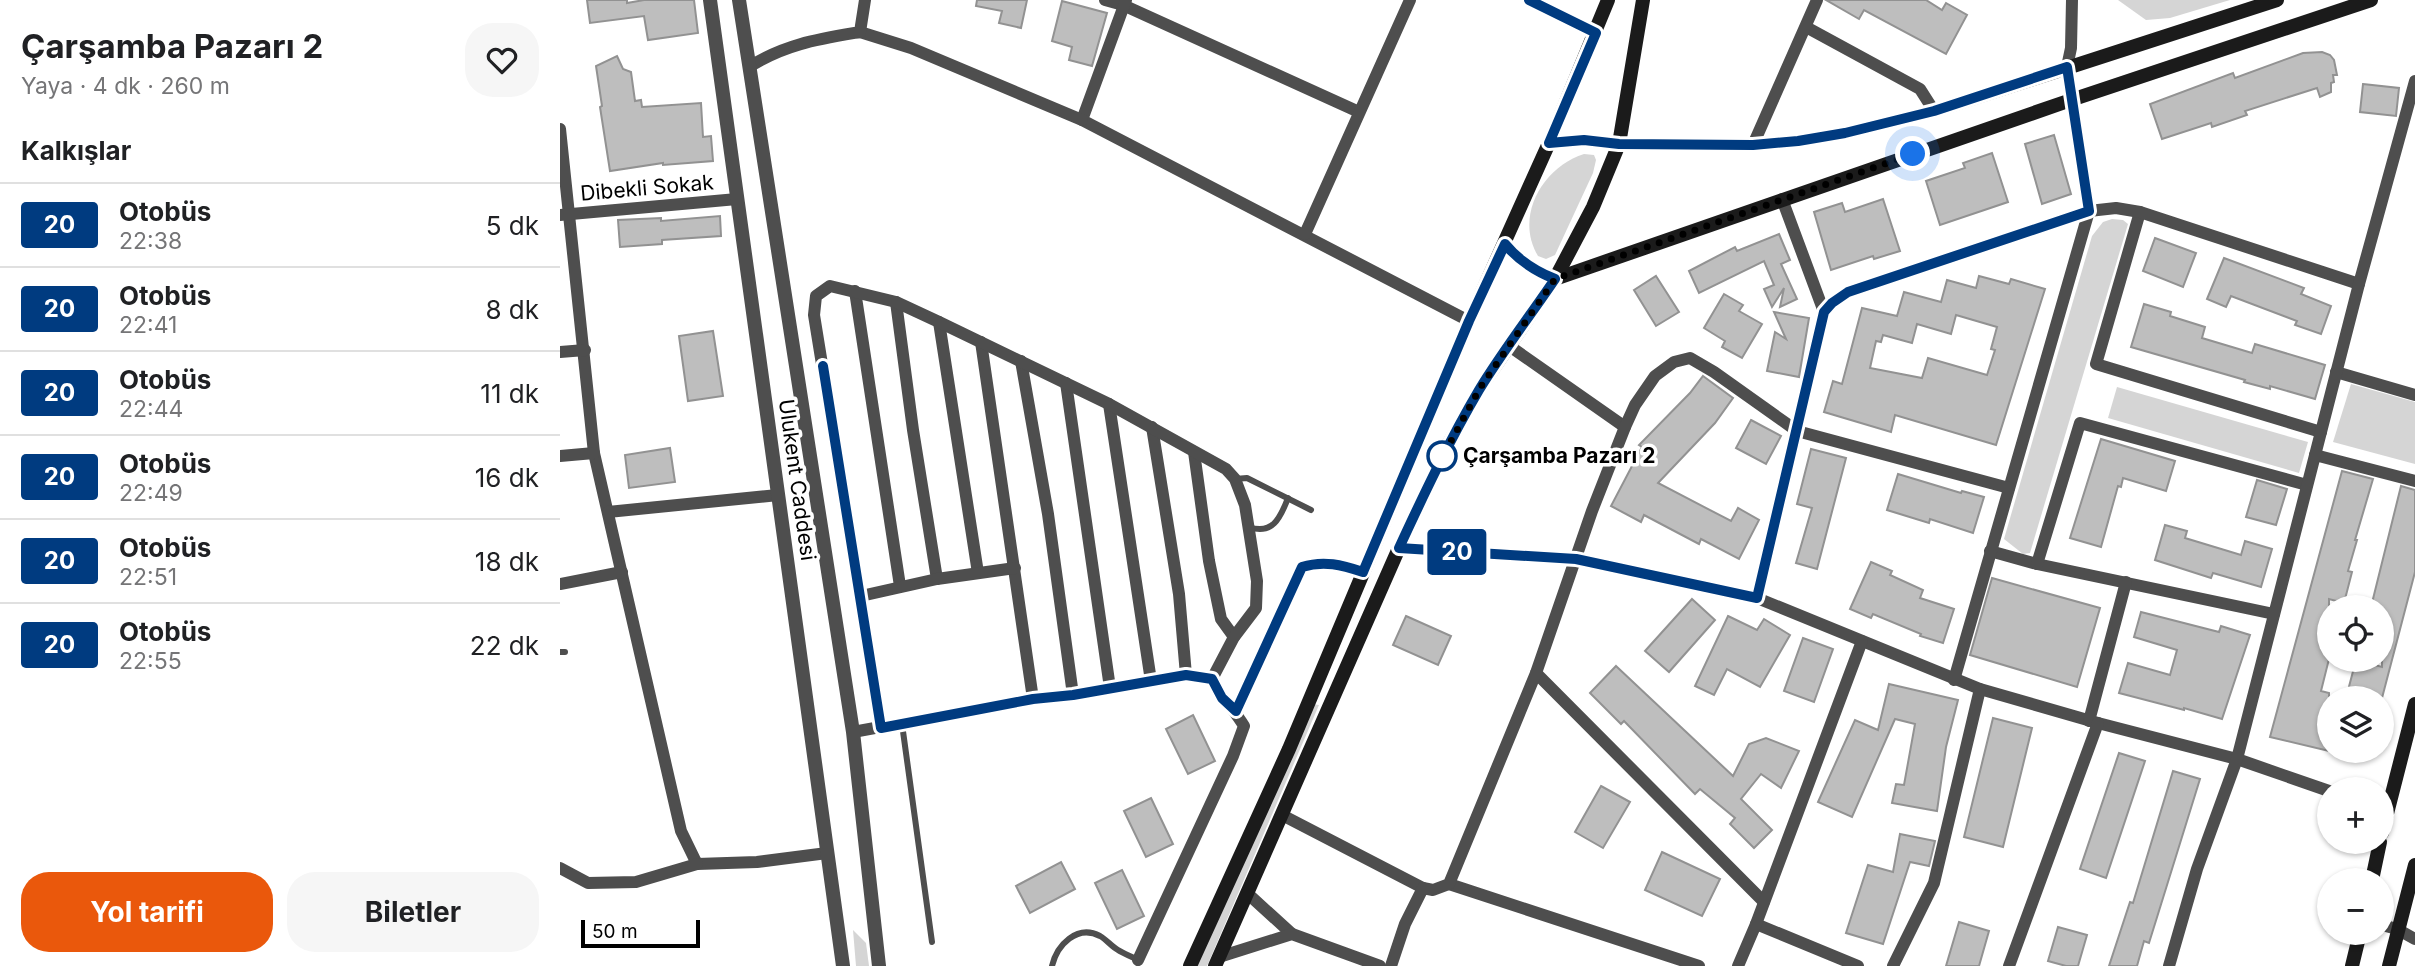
<!DOCTYPE html>
<html lang="tr">
<meta charset="utf-8">
<style>
body{margin:0;font-family:Inter,sans-serif;background:#f6f6f6;color:#202124;height:100vh;display:flex;flex-direction:column;font-size:26px;white-space:nowrap}
*{box-sizing:border-box;margin:0}
p{font-size:23px;color:#757577}
.icon{flex:none;width:38px;height:38px;fill:none;stroke:currentColor;stroke-width:2;stroke-linecap:round;stroke-linejoin:round}
.map{position:relative;flex:1;overflow:hidden}
.side{display:flex;flex-direction:column;background:#fff;width:560px}
.side>*{flex:none}
.badge{padding:0 14px;border-radius:5px;font-size:24px;line-height:46px}
.controls{position:absolute;left:1757px;top:595px;display:grid;gap:14px}
.controls a{display:grid;place-items:center;width:77px;height:77px;border-radius:50%;background:#fff;box-shadow:0 2px 5px #0004;font-size:35px}
.scale{position:absolute;left:21px;bottom:18px;width:119px;box-sizing:border-box;padding-left:7px;border:4px solid #000;border-top:0;font-size:19px;line-height:24px;white-space:nowrap;color:#000;-webkit-text-stroke:5px #fff;paint-order:stroke}
.you{position:absolute;width:35px;height:35px;margin:-18px;border:5px solid #fff;border-radius:50%;background:#1a73e8;box-shadow:0 0 0 10px #1a73e833}
.map>.badge{position:absolute;translate:-50% -50%;box-shadow:0 0 0 4px #fff}
h2{padding:0 21px;font-size:26px;line-height:63px}
.round{display:grid;place-items:center;flex:none;width:74px;height:74px;border-radius:28px;background:#f6f6f6}
.summary{display:flex;align-items:center;justify-content:space-between;height:119px;padding:0 21px}
h1{font-size:33px;font-weight:700;line-height:52px}
.action{display:flex;gap:14px;margin-top:auto;padding:14px 21px}
.action a{flex:1;height:80px;border-radius:28px;background:#ea580c;color:#fff;font-size:28px;font-weight:700;line-height:80px;text-align:center}
.action a+a{background:#f6f6f6;color:#202124}
ul{padding:0;list-style:none}
li{display:flex;align-items:center;gap:21px;height:84px;padding:0 21px;border-top:2px solid #e0e0e0}
li div{flex:1}
li b{display:block;font-size:26px}
li em{font-style:normal}
li .badge{min-width:77px;font-weight:700;text-align:center}
main{display:flex;flex:1;min-height:0}
.map>svg:first-child{display:block}
.green{fill:#d5d5d5}
.building{fill:#bebebe;stroke:#929292;stroke-width:2;fill-rule:evenodd}
.lines{fill:none;stroke-linecap:round;stroke-linejoin:round}
.service{stroke:#4e4e4e;stroke-width:6}
.minor{stroke:#4e4e4e;stroke-width:12}
.tertiary{stroke:#4e4e4e;stroke-width:14}
.secondary{stroke:#1b1b1b;stroke-width:14}
.line-casing{stroke:#fff;stroke-width:16}
.line{stroke:#003b80;stroke-width:10}
.walk{stroke:#000;stroke-width:7;stroke-dasharray:0 12.6}
.stop-dot{fill:#fff;stroke:#003b80;stroke-width:3.5}
.labels{text-anchor:middle;stroke-width:7;stroke-linejoin:round;paint-order:stroke}
.street-label{font-size:21px;fill:#000;stroke:#fff}
.stop-label{font-size:21px;font-weight:bold;fill:#000;stroke:#fff;text-anchor:start}
</style>
<main>
<section class="side">
<div class="summary"><div><h1>Çarşamba Pazarı 2</h1><p>Yaya · 4 dk · 260 m</p></div><a class="round"><svg class="icon" aria-label="heart" viewBox="0 0 24 24"><path d="M12 20l-8-8c-3-5 5-10 8-4 3-6 11-1 8 4z"/></svg></a></div>
<h2>Kalkışlar</h2>
<ul>
<li><span class="badge" style="background:#003b80;color:#fff">20</span><div><b>Otobüs</b><p>22:38</p></div><em>5 dk</em></li>
<li><span class="badge" style="background:#003b80;color:#fff">20</span><div><b>Otobüs</b><p>22:41</p></div><em>8 dk</em></li>
<li><span class="badge" style="background:#003b80;color:#fff">20</span><div><b>Otobüs</b><p>22:44</p></div><em>11 dk</em></li>
<li><span class="badge" style="background:#003b80;color:#fff">20</span><div><b>Otobüs</b><p>22:49</p></div><em>16 dk</em></li>
<li><span class="badge" style="background:#003b80;color:#fff">20</span><div><b>Otobüs</b><p>22:51</p></div><em>18 dk</em></li>
<li><span class="badge" style="background:#003b80;color:#fff">20</span><div><b>Otobüs</b><p>22:55</p></div><em>22 dk</em></li>
</ul>
<div class="action"><a>Yol tarifi</a><a>Biletler</a></div>
</section>
<div class="map">
<svg width="1855" height="966" viewBox="0 0 1855 966">
<rect width="100%" height="100%" fill="#fff"/>
<g class="green">
<path d="M1558 0H1670L1610 18 1586 20Z"/>
<path d="M1024 154 1034 155 1036 160 1033 173 995 255 986 259 978 256C954 216 983 167 1024 154Z"/>
<path d="M1552 219 1563 220 1568 224 1470 553 1463 554 1444 539 1532 236 1543 222Z"/>
<path d="M1791 384 1855 402V464L1773 442Z"/>
<path d="M1557 387 1748 442 1739 473 1548 418Z"/>
<path d="M752 704 759 705 647 966H635Z"/>
<path d="M293 930 306 943 309 966H296Z"/>
</g>
<g class="building">
<path d="M27 0H67V3L84 0H134L138 33 88 40 84 16 30 23Z"/>
<path d="M417 0H467L461 28 439 23 442 11 416 6Z"/>
<path d="M1266 0H1366L1382 10 1386 3 1407 15 1386 54 1304 10 1299 19Z"/>
<path d="M502 1 547 13 532 66 509 60 512 47 492 41Z"/>
<path d="M1762 52 1770 55 1774 60 1777 75H1773L1774 82 1771 83V92L1760 97 1757 88 1685 111 1687 115 1652 127 1651 123 1602 139 1590 104 1673 73 1675 78 1743 53Z"/>
<path d="M57 56 63 69 71 72 75 101 81 100 82 107 141 103 143 137 151 136 153 161 103 165V163L50 171 40 107 42 106 36 66Z"/>
<path d="M1803 84 1839 88 1836 116 1800 112Z"/>
<path d="M1494 135 1511 194 1482 204 1465 144Z"/>
<path d="M1432 153 1448 202 1380 225 1366 181 1405 168 1403 163Z"/>
<path d="M1323 199 1340 251 1314 259 1313 256 1271 270 1254 212 1282 203 1285 212Z"/>
<path d="M160 216 161 236 102 240V244L60 247 58 220 101 218V221Z"/>
<path d="M1219 234 1230 260 1221 264 1237 299 1220 307 1224 288 1212 307 1204 289 1214 285 1204 261 1139 293 1129 271 1175 247 1177 251Z"/>
<path d="M1595 238 1636 253 1623 287 1583 271Z"/>
<path d="M1664 258 1744 288 1741 294 1771 306 1761 334 1735 325 1737 321 1671 296 1666 307 1647 299Z"/>
<path d="M1096 276 1119 312 1096 326 1074 290Z"/>
<path d="M1419 276 1449 284 1451 279 1485 289 1436 445 1335 415 1331 432 1264 412 1273 381 1282 384 1302 308 1337 316 1344 292 1381 302 1387 280 1416 288ZM1396 315 1437 327 1431 349 1435 350 1427 375 1368 358 1362 378 1310 368 1316 341 1321 342 1323 335 1352 343 1357 324 1391 334Z"/>
<path d="M1164 294 1183 305 1179 311 1202 324 1182 358 1162 347 1165 341 1144 328Z"/>
<path d="M1584 304 1611 312 1610 316 1645 327 1642 338 1692 353 1695 344 1765 365 1755 399 1710 386V389L1684 382 1685 380 1571 347Z"/>
<path d="M1214 312 1249 318 1239 377 1207 371 1215 332 1226 339Z"/>
<path d="M153 331 163 396 128 401 119 336Z"/>
<path d="M1143 376 1173 398 1155 423 1098 483 1171 521 1178 508 1199 520 1179 559 1141 539 1139 544 1084 515 1081 522 1051 506 1082 447 1079 445 1130 393Z"/>
<path d="M1191 420 1221 436 1206 464 1176 448Z"/>
<path d="M1541 439 1615 461 1606 491 1563 478 1561 487 1558 486 1541 547 1510 538Z"/>
<path d="M110 448 115 482 69 488 65 455Z"/>
<path d="M1251 449 1286 458 1257 569 1236 563 1252 508 1237 504Z"/>
<path d="M1782 471 1813 479 1795 540H1797L1788 571 1792 572 1784 603 1769 599V659L1761 691 1769 693V751L1710 737Z"/>
<path d="M1338 474 1401 493 1402 491 1424 497 1413 533 1370 519 1369 523 1327 510Z"/>
<path d="M1697 480 1727 489 1716 525 1686 517Z"/>
<path d="M1841 486 1855 490V572L1822 698H1786L1796 660 1822 667V607H1811Z"/>
<path d="M1605 525 1627 531 1625 538 1681 555 1685 541 1712 549 1701 587 1653 573 1651 578 1595 560Z"/>
<path d="M1311 562 1332 571 1330 575 1363 590 1360 598 1394 609 1383 643 1360 636 1361 634 1313 614 1311 618 1290 609Z"/>
<path d="M1432 578 1540 608 1517 687 1410 655Z"/>
<path d="M1132 599 1155 620 1109 672 1085 651Z"/>
<path d="M1581 612 1659 632 1661 626 1690 635 1662 719 1624 708V710L1559 693 1568 663 1610 675 1617 650 1574 637Z"/>
<path d="M846 616 891 636 878 665 833 645Z"/>
<path d="M1168 616 1197 630 1204 619 1230 635 1200 687 1167 669 1154 695 1135 686Z"/>
<path d="M1243 638 1273 649 1254 702 1224 691Z"/>
<path d="M1056 666 1173 776 1189 744 1206 738 1239 751 1221 788 1201 774 1181 799 1212 830 1194 848 1170 824 1175 818 1140 789 1135 794 1064 721 1061 724 1030 693Z"/>
<path d="M1329 684 1398 700 1386 747 1377 811 1332 803 1336 784 1344 785 1355 724 1335 719 1292 817 1258 802 1295 720 1318 730Z"/>
<path d="M633 715 655 761 628 774 606 729Z"/>
<path d="M1433 718 1472 728 1443 847 1404 837Z"/>
<path d="M1559 753 1585 761 1546 878 1520 869Z"/>
<path d="M1613 771 1640 779 1603 898 1589 943 1584 941 1577 966H1549L1570 902 1573 903Z"/>
<path d="M1041 786 1070 802 1043 848 1015 832Z"/>
<path d="M591 798 613 844 586 857 564 811Z"/>
<path d="M1340 834 1375 841 1369 866 1350 862 1323 944 1286 933 1308 865 1333 872Z"/>
<path d="M1102 852 1160 879 1142 916 1085 890Z"/>
<path d="M501 862 515 889 470 913 456 886Z"/>
<path d="M562 870 584 916 557 929 535 883Z"/>
<path d="M1399 922 1429 931 1419 966H1386Z"/>
<path d="M1498 927 1527 935 1518 966H1506L1488 961Z"/>
</g>
<g class="lines">
<g class="service">
<path d="M675 479 687 478 751 510"/>
<path d="M689 527C712 535 720 519 728 498"/>
<path d="M0 652H5"/>
<path d="M342 724 372 942"/>
<path d="M492 966C497 945 517 924 540 936 547 940 551 946 558 950 564 954 571 956 578 960"/>
</g>
<g class="minor">
<path d="M545 0 563 5 799 112"/>
<path d="M566 0 522 120 909 321"/>
<path d="M969 0 1036 33"/>
<path d="M1246 27 1360 89 1374 111"/>
<path d="M300 32 351 48 522 120"/>
<path d="M189 67C225 44 259 39 300 32L305 0"/>
<path d="M0 129 34 453 121 831 137 864 197 862 267 853"/>
<path d="M1193 145 1257 0"/>
<path d="M1222 199 1264 312"/>
<path d="M1580 212 1536 364 1761 432"/>
<path d="M0 215 177 199"/>
<path d="M745 234 850 0"/>
<path d="M295 291 340 586"/>
<path d="M336 302 353 430 377 579"/>
<path d="M379 322 418 573"/>
<path d="M421 342 473 699"/>
<path d="M948 345 1065 427"/>
<path d="M0 352 25 350"/>
<path d="M461 361 488 514 513 695"/>
<path d="M1776 372 1855 395"/>
<path d="M506 383 550 688"/>
<path d="M549 404 591 681"/>
<path d="M592 427 619 594 626 675"/>
<path d="M634 452 649 561 661 619 674 637"/>
<path d="M1755 455 1855 481"/>
<path d="M0 456 34 453"/>
<path d="M48 512 218 495"/>
<path d="M839 548 1016 559 1197 598 1420 689 1538 723 1677 759 1769 791"/>
<path d="M1430 551 1477 564 1714 614"/>
<path d="M1477 564 1520 423 1747 485"/>
<path d="M0 584 62 572"/>
<path d="M301 596 377 579 455 568"/>
<path d="M1197 598 1264 312 1272 303 1288 292 1529 211 1556 208 1580 212 1799 284"/>
<path d="M976 673 1204 902"/>
<path d="M1394 680 1529 211 1507 67 1511 48 1512 0"/>
<path d="M675 711 742 567C764 560 781 565 803 572"/>
<path d="M1529 721 1566 582"/>
<path d="M321 728 254 315 256 296 270 286 336 302 379 322 549 404 666 469 675 479 685 505 697 581 696 608 674 637 652 679"/>
<path d="M293 732 473 699 513 695 626 675 652 679C661 698 674 709 684 726L673 756 578 960"/>
<path d="M722 815 863 888"/>
<path d="M0 868 28 883 76 882 137 864"/>
<path d="M889 884 1139 966"/>
<path d="M687 893 732 934"/>
<path d="M1196 924 1298 966"/>
<path d="M1822 925 1837 929 1855 939"/>
<path d="M659 957 732 934 820 966"/>
<path d="M831 966 845 924 863 888 873 890 889 884 976 673 1032 511 1065 427 1075 405 1095 376 1114 362 1130 358 1154 372 1237 431 1449 488"/>
<path d="M1178 966 1196 924 1302 641"/>
<path d="M1333 966 1374 883 1420 689"/>
<path d="M1449 966 1538 723"/>
<path d="M1609 966 1637 869 1677 759 1799 284 1855 81"/>
</g>
<g class="tertiary">
<path d="M150 0 283 966"/>
<path d="M179 0 293 732 319 966"/>
</g>
<g class="secondary">
<path d="M989 143 1024 140 1059 144 1193 145 1238 141 1285 133 1374 111 1717 0"/>
<path d="M945 244C959 261 975 271 995 279L1511 100 1811 0"/>
<path d="M1822 833 1855 704"/>
<path d="M1812 880 1820 842"/>
<path d="M630 966 729 749 909 321 989 143 1048 0"/>
<path d="M655 966 839 548 888 445 920 388 995 279 1033 207 1059 144 1083 0"/>
<path d="M1792 966 1800 933"/>
<path d="M1829 966 1855 865"/>
</g>
</g>
<g class="lines">
<g class="line-casing">
<path id="line" d="M263 366 321 728 473 699 513 695 626 675 652 679 662 698 676 711 742 567C764 560 782 565 803 572L909 321 945 244C959 261 975 271 995 279 970 316 942 352 919 390 889 441 864 494 839 548L1016 559 1197 598 1264 312 1272 303 1288 292 1529 211 1507 67 1374 111 1285 133 1238 141 1193 145 1059 144 1024 140 989 143 1036 33 969 0"/>
</g>
<use href="#line" class="line"/>
<path class="walk" d="M882 456 878 465 920 388 995 279 1353 154"/>
</g>
<circle class="stop-dot" cx="882" cy="456" r="14"/>
<g class="labels">
<g class="street-label">
<text transform="translate(87 188) rotate(-5)" y="7">Dibekli Sokak</text>
<text transform="translate(237 480) rotate(82)" y="7">Ulukent Caddesi</text>
</g>
<g class="stop-label">
<text x="903" y="463">Çarşamba Pazarı 2</text>
</g>
</g>
</svg>
<div class="controls">
<a><svg class="icon" aria-label="locate" viewBox="0 0 24 24"><circle cx="12" cy="12" r="6"/><path d="M12 2v4M12 18v4M2 12h4M18 12h4"/></svg></a>
<a><svg class="icon" aria-label="layers" viewBox="0 0 24 24"><path d="M12 4l9 5-9 5-9-5zM3 14l9 5 9-5"/></svg></a>
<a>+</a>
<a>−</a>
</div>
<div class="scale">50 m</div>
<div class="you" style="left:1353px;top:154px"></div>
<b class="badge" style="left:897px;top:552px;background:#003b80;color:#fff">20</b>
</div>
</main>
